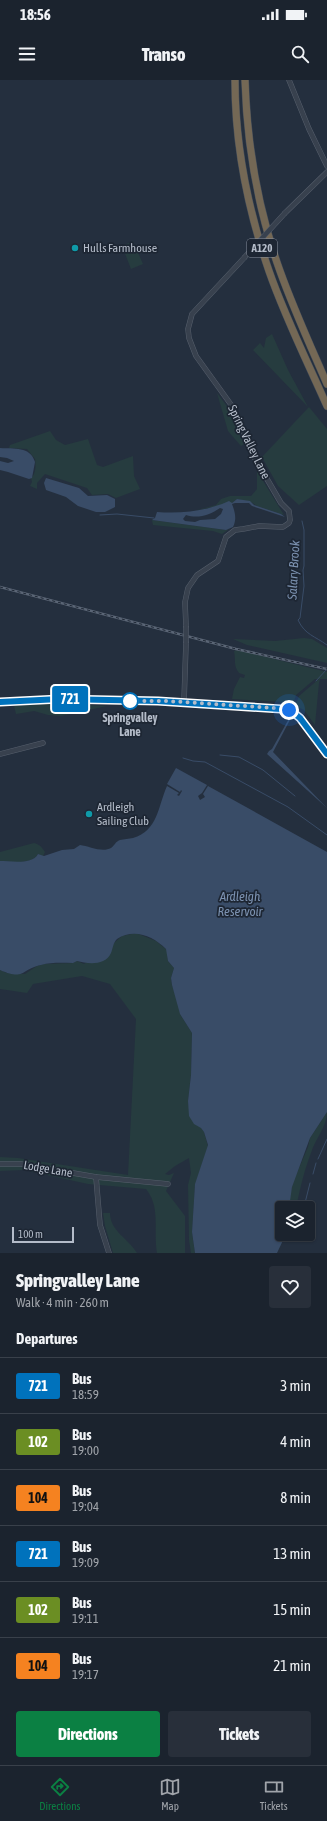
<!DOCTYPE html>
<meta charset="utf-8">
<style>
body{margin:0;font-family:"Asap Condensed",sans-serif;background:#282f3a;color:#f1f3f6;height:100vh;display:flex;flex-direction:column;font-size:15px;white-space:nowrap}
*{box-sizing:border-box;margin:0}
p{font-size:13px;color:#a0a4aa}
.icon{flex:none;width:22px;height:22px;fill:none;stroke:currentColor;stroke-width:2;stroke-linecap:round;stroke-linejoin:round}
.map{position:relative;height:1173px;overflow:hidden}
.drawer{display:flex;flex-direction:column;background:#1b232e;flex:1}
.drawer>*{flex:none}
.badge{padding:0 8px;border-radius:3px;font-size:14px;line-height:26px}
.controls{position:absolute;left:275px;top:1121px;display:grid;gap:8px}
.controls a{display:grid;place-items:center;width:40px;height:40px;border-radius:4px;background:#1b232e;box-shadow:0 1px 3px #0004,0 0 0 1px #39404a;font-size:20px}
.scale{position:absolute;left:12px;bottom:10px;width:62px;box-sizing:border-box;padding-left:4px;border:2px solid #b4bcc9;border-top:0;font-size:11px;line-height:14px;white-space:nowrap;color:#b4bcc9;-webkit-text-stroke:3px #1d2633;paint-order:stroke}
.you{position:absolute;width:20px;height:20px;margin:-10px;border:3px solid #fff;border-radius:50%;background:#1a73e8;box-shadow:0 0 0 6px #1a73e833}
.map>.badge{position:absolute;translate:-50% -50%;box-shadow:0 0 0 2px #fff}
h2{padding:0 16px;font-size:15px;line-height:36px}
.round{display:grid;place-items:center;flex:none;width:42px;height:42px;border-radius:4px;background:#282f3a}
.summary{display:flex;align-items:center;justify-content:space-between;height:68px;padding:0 16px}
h1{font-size:19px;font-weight:800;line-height:30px}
.cta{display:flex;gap:8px;margin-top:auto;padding:8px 16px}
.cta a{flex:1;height:46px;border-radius:4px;background:#0b8043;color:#fff;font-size:16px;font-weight:800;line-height:46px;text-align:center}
.cta a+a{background:#282f3a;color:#f1f3f6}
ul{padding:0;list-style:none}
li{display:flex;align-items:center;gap:12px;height:56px;padding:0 16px;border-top:1px solid #39404a}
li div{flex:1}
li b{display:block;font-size:15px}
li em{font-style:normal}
li .badge{min-width:44px;font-weight:700;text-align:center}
.status{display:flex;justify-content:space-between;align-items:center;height:28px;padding:0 20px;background:#1b232e;direction:ltr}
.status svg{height:11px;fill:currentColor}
header{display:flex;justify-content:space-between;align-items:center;height:52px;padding:0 16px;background:#1b232e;font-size:18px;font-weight:800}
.dock{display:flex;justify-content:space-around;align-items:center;height:56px;border-top:1px solid #39404a;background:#1b232e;font-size:11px;color:#a0a4aa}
.dock a{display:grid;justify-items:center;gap:2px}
.dock .selected{color:#0b8043}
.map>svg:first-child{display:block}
.green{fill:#263c3f}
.water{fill:#394c67;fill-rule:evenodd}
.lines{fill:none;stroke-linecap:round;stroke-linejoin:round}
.stream{stroke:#394c67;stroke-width:1}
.minor-casing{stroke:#565f6c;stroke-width:5.5}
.major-casing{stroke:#414a57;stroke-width:7}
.highway-casing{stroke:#434c59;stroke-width:8}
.minor{stroke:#38414e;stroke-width:4.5}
.major{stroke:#56606e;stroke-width:6}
.highway{stroke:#746855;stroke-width:7}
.rail-casing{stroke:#5a6575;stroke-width:2.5}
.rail{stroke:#1d2633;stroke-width:1;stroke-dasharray:3;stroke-linecap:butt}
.minor-bridge-casing{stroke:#565f6c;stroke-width:5.5;stroke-linecap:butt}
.minor-bridge{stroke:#38414e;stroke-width:4.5}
.line-casing{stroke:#fff;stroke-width:9}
.line{stroke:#0072bc;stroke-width:6}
.walk{stroke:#b4bcc9;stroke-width:4;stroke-dasharray:0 7.2}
.culture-dot{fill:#0f9aa8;stroke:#1d2633;stroke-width:1.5}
.stop-dot{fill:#fff;stroke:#0072bc;stroke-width:2}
.labels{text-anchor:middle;stroke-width:3.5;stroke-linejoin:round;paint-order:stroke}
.shield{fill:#1d2633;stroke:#878f9c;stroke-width:1}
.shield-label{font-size:11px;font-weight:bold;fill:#b4bcc9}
.poi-label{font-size:12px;fill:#b4bcc9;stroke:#1d2633;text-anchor:start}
.street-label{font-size:12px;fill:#b4bcc9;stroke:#1d2633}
.stop-label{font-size:12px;font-weight:bold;fill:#b4bcc9;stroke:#1d2633}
.water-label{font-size:13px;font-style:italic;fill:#7c92b1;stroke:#1d2633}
</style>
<div class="status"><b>18:56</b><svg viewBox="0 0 49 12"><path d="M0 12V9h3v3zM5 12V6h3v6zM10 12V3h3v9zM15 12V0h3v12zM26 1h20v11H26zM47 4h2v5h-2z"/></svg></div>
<header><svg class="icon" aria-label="menu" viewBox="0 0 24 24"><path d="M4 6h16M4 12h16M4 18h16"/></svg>Transo<svg class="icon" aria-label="search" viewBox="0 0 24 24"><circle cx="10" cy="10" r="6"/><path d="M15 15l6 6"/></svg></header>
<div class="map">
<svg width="327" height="1173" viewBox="0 0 327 1173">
<rect width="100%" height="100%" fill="#242f3e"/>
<g class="green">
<path d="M133 161 143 184 131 189 122 166Z"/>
<path d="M272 254 288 290 308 327 253 270 260 263 264 268 266 258Z"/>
<path d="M217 313 226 325 244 364 241 366 228 351Z"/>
<path d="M309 327 327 349V406L299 425 278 406 262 377Z"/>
<path d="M50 351 56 360 65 365 88 359 97 385 103 387 133 376 134 396 140 409 116 418 108 414 92 415 87 408 45 394 37 403V409L30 406 32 402 31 398C36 394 36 385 35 379L27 369 9 368 10 365Z"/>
<path d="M257 391 284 435 257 426 251 422 237 419 232 423 193 431 216 425 221 419 230 416H251L257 409Z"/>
<path d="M152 440 226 450 229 449 222 454 213 451 153 445Z"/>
<path d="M304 558 312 559 327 568V583L247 565 233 559 275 561Z"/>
<path d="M234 569 327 592V599H320L319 603 315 645 304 630 295 626 299 616 319 599H315L296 615 293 625 283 622 232 619 234 609 240 597 244 598 245 595 239 593C233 586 236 579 234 571L237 570Z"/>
<path d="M53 623 107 626 61 636 48 635 34 631 16 634 14 626Z"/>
<path d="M34 763C39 764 42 767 45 772L43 776 38 774C32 785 11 782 0 781V772Z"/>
<path d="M136 853 156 861 167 870 168 881 174 888 171 898 172 905 181 929 180 934 192 953 191 995 188 1021 189 1027 204 1052 208 1066 195 1105 192 1152 195 1173H191L189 1160 188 1105 191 1093 189 1078 175 1086 165 1094 169 1095 174 1093 166 1111 185 1136V1173H157C153 1151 161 1127 146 1109L88 1104 24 1090 0 1091V1077L18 1078 128 1095 136 939 110 904 82 896 33 904 27 913 0 909V890L7 893 25 894 37 886 44 884 73 883 77 881 84 884 114 863 122 856Z"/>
<path d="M327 1032C327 1047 315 1059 311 1073 304 1091 300 1109 296 1128H290V1116L293 1102 308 1067 310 1058Z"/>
<path d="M103 1133H110C110 1151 128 1158 137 1173H113L105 1146Z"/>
</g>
<g class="water">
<path d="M0 368C14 369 30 366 35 382L32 398 29 399 8 392 0 390V381L8 383 14 381 7 378 0 377Z"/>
<path d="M46 398 79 408 88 416 107 415 115 419V427L105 432H96L78 426 66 417 46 410 44 403Z"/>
<path d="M237 419 250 421 254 425 281 434 285 437 252 426 249 423H235L232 424C235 432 237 439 233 447L226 450 152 440 155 438 157 432C181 434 207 431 229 421L232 423ZM220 428 223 429 221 434 215 439 200 440 195 442 185 441 183 439 186 435C198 439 210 435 220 428Z"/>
<path d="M291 635 292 636 273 672 327 728 267 674 269 671 272 669Z"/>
<path d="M176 688 207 705 202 713 198 716 200 720 205 717 203 714 208 706 327 772V1032L310 1058 292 1107 289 1128H282V1154H286L277 1173H195L192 1152 195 1104 208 1065 204 1052 201 1048 194 1044 189 1036 188 1021 191 995 192 953 180 934 172 905 171 898 174 888 168 881 166 869C153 856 134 848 117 859 113 863 113 868 111 873 105 886 88 884 77 881L73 883C63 883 52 882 41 885 21 889 25 901 0 890V781C11 781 32 785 38 774L44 776 62 770 74 769 80 765C89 766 102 773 111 768 115 765 115 762 120 760 124 759 129 759 133 758 158 751 158 726 167 706L179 713 177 715 179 716 182 711 181 710 180 712 167 704Z"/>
</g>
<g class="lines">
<g class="stream">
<path d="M100 435 117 434 154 438"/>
<path d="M302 441 304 450V486L303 490 304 506 300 538 298 540C305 555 315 556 327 565"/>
<path d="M316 601 327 589"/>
<path d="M293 631 294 624"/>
<path d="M220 675 239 677 263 690 295 716"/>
<path d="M183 678 193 681 205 682 288 727 327 755"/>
<path d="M318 1079 327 1059"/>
<path d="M313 1094 316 1083"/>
<path d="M305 1123 310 1103"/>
</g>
<g class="minor-casing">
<g id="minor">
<path d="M289 0 309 49 327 86"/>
<path d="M285 133 327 92"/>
<path d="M186 546 185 522 188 508 197 495 218 481 226 457 235 450 243 449 259 446 283 447 289 443 290 440 289 431 281 423 253 375 232 326 196 276 189 258 188 249 192 234 244 178"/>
<path d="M184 622 186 563"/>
<path d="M0 674 43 663"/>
<path d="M0 1084H21L96 1097 168 1104"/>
<path d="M96 1097 100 1145 109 1173"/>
</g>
</g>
<g class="major-casing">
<path id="major" d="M0 622 60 619 158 621 281 629C304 634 314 656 327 674"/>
</g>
<g class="highway-casing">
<g id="highway">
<path d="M235 0C235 65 248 130 269 191 285 237 307 281 327 326"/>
<path d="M245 0C247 65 258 130 280 191 294 230 311 267 327 304"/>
</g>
</g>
<use href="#minor" class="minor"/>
<use href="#major" class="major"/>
<use href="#highway" class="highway"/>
<g class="rail-casing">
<path id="rail" d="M0 507 236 569 327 589"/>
</g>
<use href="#rail" class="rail"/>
<g class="minor-bridge-casing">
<g id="minor-bridge">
<path d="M244 178 285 133"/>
<path d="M186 563V546"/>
</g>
</g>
<use href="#minor-bridge" class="minor-bridge"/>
</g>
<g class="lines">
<g class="line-casing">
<path id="line" d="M0 622 60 619 158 621 281 629 295 634 300 638 327 674"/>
</g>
<use href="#line" class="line"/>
<path class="walk" d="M130 621H167L274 628 289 630"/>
</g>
<g class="culture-dot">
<circle cx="75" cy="168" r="4"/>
<circle cx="89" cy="734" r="4"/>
</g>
<circle class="stop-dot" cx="130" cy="621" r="8"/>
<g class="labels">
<rect class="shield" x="247" y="159" width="30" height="18" rx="3"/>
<g class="shield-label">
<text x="262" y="172">A120</text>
</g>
<g class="poi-label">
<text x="83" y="172">Hulls Farmhouse</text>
<text x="97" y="731">Ardleigh<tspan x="97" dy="14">Sailing Club</tspan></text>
</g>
<g class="street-label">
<text transform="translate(249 362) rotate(64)" y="4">Spring Valley Lane</text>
<text transform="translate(48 1089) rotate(10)" y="4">Lodge Lane</text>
</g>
<g class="stop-label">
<text x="130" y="642">Springvalley<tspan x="130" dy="14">Lane</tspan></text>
</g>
<g class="water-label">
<text transform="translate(293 490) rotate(-87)" y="5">Salary Brook</text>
<text x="240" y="821">Ardleigh<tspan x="240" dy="15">Reservoir</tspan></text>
</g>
</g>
</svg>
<div class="controls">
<a><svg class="icon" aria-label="layers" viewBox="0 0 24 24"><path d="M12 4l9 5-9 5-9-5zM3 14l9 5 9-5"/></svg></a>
</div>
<div class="scale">100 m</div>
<div class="you" style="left:289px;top:630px"></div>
<b class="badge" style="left:70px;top:619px;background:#0072bc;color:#fff">721</b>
</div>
<section class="drawer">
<div class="summary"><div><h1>Springvalley Lane</h1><p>Walk · 4 min · 260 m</p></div><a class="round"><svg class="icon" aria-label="heart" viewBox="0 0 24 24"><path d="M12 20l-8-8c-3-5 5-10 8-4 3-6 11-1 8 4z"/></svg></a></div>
<h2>Departures</h2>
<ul>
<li><span class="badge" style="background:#0072bc;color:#fff">721</span><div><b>Bus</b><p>18:59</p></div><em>3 min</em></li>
<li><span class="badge" style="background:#6b8e23;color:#fff">102</span><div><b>Bus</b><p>19:00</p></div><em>4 min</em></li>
<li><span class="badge" style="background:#f58220;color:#111">104</span><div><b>Bus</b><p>19:04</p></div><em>8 min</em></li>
<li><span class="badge" style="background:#0072bc;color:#fff">721</span><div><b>Bus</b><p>19:09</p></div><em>13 min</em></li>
<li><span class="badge" style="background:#6b8e23;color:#fff">102</span><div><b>Bus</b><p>19:11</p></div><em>15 min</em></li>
<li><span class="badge" style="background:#f58220;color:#111">104</span><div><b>Bus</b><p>19:17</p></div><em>21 min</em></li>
</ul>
<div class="cta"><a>Directions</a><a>Tickets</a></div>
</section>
<nav class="dock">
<a class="selected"><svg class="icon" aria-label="directions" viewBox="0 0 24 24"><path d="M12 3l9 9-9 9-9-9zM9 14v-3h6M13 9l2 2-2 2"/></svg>Directions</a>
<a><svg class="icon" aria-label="map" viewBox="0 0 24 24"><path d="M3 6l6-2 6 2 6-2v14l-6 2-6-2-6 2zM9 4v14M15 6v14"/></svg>Map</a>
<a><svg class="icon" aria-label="tickets" viewBox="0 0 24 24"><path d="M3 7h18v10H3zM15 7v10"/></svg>Tickets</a>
</nav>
